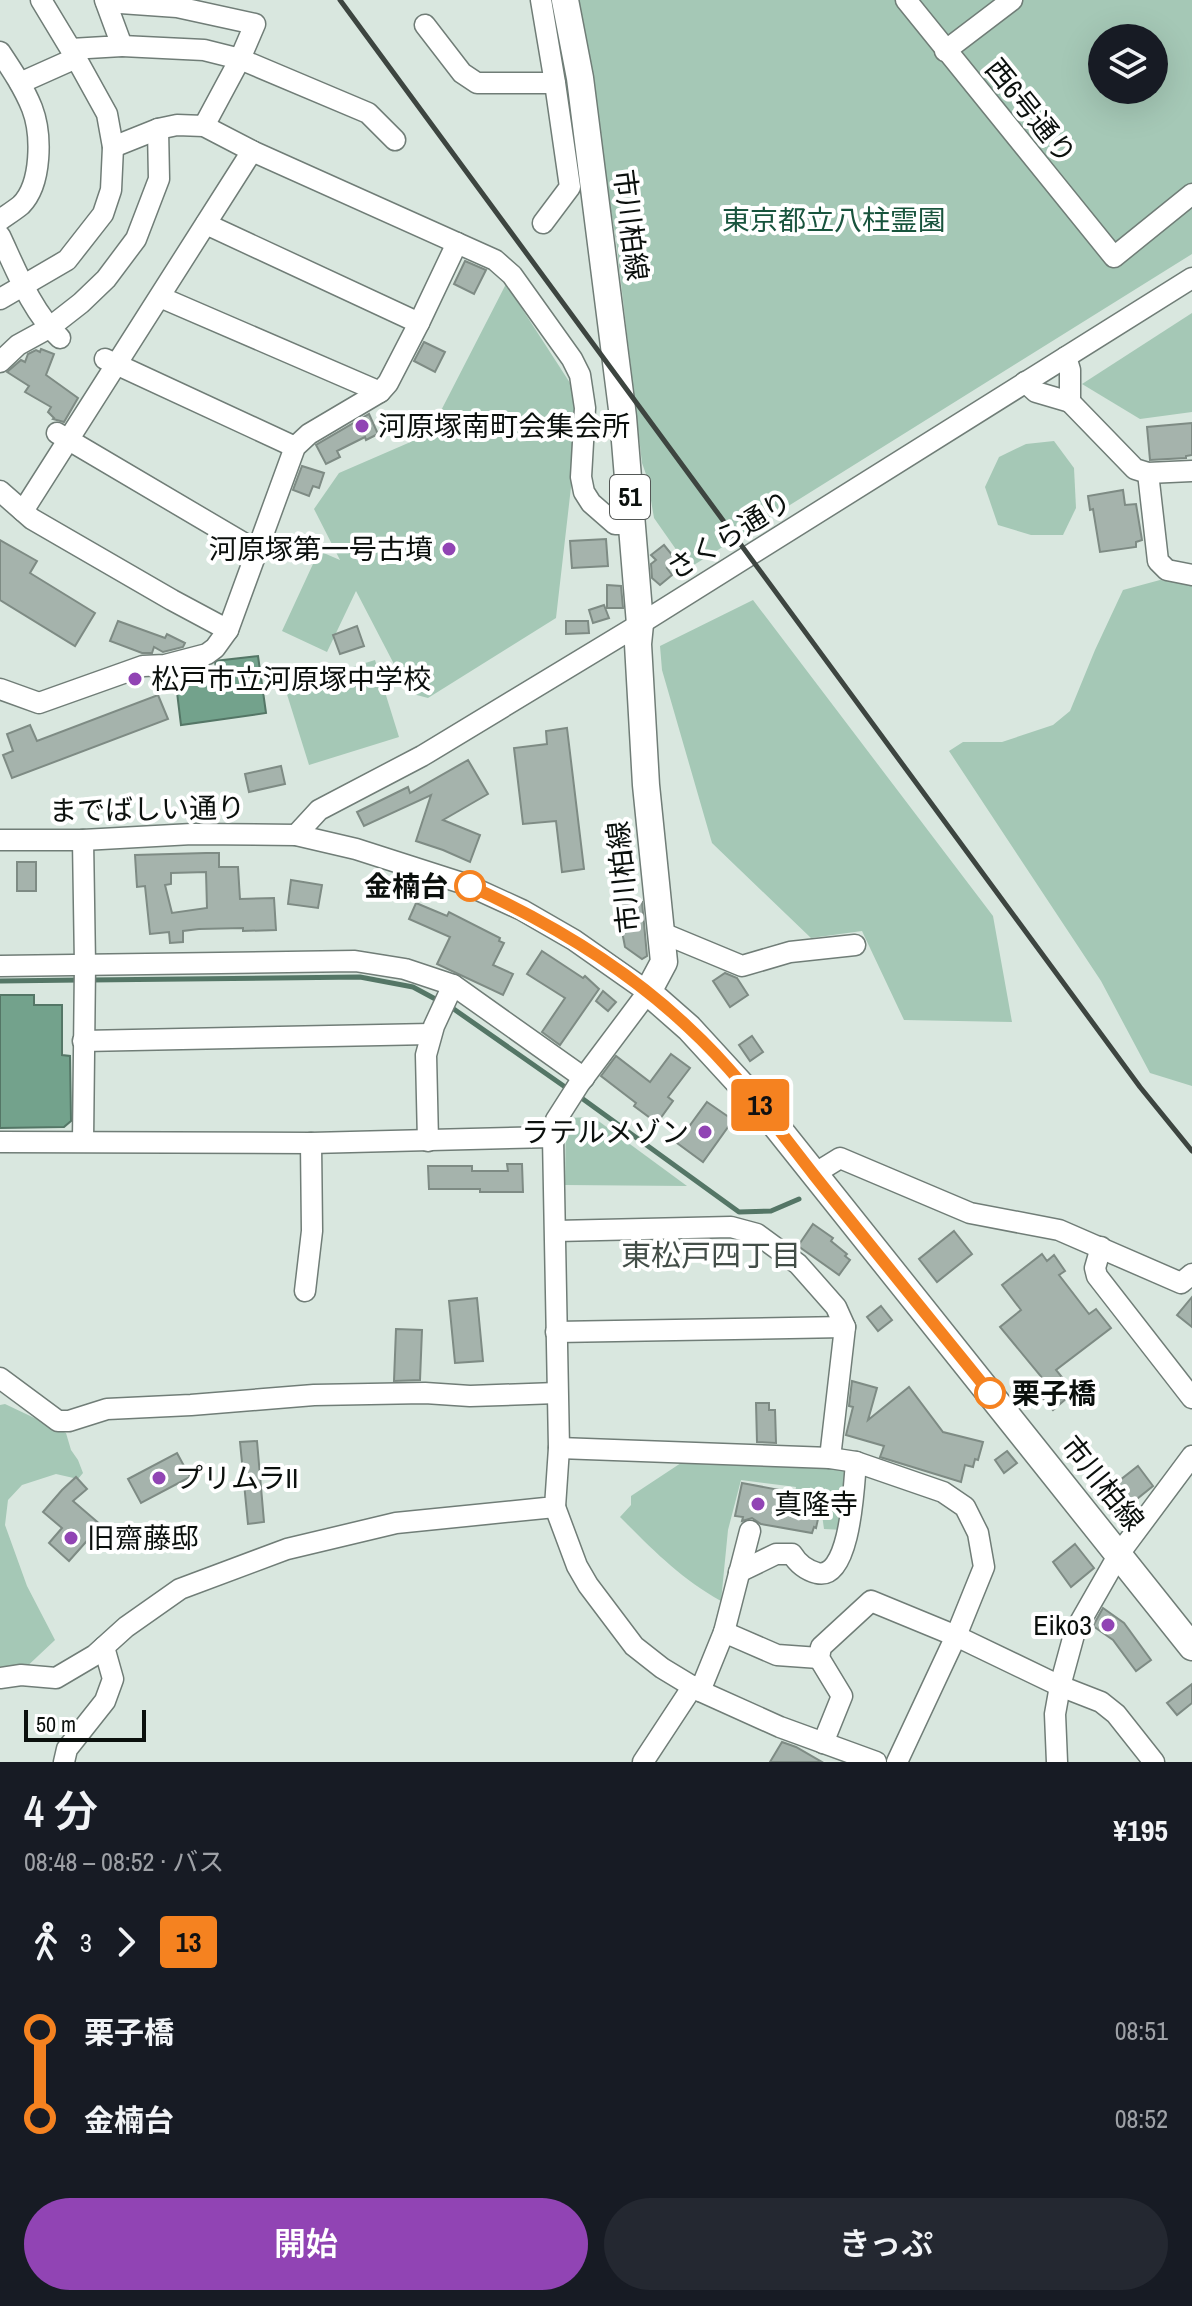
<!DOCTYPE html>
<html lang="ja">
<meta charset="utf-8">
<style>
body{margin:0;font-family:"Archivo Narrow","Noto Sans JP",sans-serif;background:#242831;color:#f1f3f6;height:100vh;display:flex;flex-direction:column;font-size:30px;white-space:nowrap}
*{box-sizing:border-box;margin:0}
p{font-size:26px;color:#9ea1a6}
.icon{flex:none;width:44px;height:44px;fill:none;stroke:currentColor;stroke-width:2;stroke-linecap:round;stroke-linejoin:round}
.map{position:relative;height:1762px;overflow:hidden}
.sheet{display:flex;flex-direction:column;background:#171b24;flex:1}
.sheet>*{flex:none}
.badge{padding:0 16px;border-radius:6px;font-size:28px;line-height:52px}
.tools{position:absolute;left:1088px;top:24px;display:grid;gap:16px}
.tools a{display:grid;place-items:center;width:80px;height:80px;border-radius:50%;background:#171b24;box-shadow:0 8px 32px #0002;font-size:40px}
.scale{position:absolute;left:24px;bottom:20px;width:122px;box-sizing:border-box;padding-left:8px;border:4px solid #0b100d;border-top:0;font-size:22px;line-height:28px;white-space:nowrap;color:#0b100d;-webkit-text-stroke:6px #fff;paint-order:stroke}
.map>.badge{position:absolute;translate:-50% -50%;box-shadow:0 0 0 4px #fff}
.legs{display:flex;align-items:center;gap:12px;height:88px;padding:0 24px;font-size:26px}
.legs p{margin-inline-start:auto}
.overview{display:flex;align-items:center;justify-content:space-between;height:136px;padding:0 24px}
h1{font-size:44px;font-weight:600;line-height:60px}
.action{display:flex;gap:16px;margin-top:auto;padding:16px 24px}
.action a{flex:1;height:92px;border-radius:48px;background:#9144b4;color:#fff;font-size:32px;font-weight:600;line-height:92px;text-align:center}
.action a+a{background:#242831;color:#f1f3f6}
ul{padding:0 24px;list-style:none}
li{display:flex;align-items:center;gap:28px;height:88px;font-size:30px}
li i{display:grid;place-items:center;width:12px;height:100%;margin:0 10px;background:currentColor}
li i::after{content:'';width:20px;height:20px;margin:-10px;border:6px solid;border-radius:50%;background:#171b24}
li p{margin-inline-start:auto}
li:first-child i{background:linear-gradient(#0000 50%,currentColor 0)}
li:last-child i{background:linear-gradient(currentColor 50%,#0000 0)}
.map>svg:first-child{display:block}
.green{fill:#a5c8b6;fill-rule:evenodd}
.water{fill:#73a28c;stroke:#547666;stroke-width:2}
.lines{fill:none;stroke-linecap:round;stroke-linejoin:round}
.stream{stroke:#547666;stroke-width:5}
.building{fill:#a5b3ac;stroke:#7e8b84;stroke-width:2;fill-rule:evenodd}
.minor-casing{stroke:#707d77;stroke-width:23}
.major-casing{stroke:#707d77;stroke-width:29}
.minor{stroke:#fff;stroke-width:20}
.major{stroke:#fff;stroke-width:26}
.rail{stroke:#3d4540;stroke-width:5}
.line-1-casing{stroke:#fff;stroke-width:18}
.line-1{stroke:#f58220;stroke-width:12}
.poi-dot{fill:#9144b4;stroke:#fff;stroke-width:3}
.stop-1-dot{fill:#fff;stroke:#f58220;stroke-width:4}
.labels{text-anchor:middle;stroke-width:8;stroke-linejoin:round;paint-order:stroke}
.shield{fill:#fff;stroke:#545856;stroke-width:2}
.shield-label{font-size:26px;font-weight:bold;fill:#0b100d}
.street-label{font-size:28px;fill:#0b100d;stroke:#fff}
.park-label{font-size:28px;fill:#18543d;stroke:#fff}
.poi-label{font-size:28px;fill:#0b100d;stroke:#fff;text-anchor:start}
.stop-label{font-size:28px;font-weight:bold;fill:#0b100d;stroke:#fff;text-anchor:end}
.neighbourhood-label{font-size:30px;fill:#434e48;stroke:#fff}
</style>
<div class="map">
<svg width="1192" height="1762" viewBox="0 0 1192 1762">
<rect width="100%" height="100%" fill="#d9e7df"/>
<g class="green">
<path d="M575 0H1192V254L689 568 654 518 647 477 642 463 616 240ZM1102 38H1154V90H1102Z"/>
<path d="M506 284 581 400 556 618 428 698 409 693 356 591 327 652 282 631 319 551 340 560 314 509 339 473 429 434Z"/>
<path d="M1192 313V412L1140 419 1082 384Z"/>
<path d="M1054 441 1074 468 1076 508 1063 535H1031L998 525 985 487 999 457 1026 444Z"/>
<path d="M1160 580 1192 585V1086L1150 1073 1101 981 949 751 963 742H1002L1053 725 1070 711 1095 650 1123 590Z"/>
<path d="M753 600 993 916 1012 1022 904 1020 862 931 811 938 712 843 662 670 660 646Z"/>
<path d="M375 660 399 737 309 765 285 688Z"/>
<path d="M593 1117 687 1186 565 1185 566 1118Z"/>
<path d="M5 1404 66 1433 71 1450 78 1460 83 1473 78 1479 56 1474 22 1485 8 1500 5 1525 27 1586 55 1640 21 1672 0 1673V1405Z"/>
<path d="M684 1461 850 1469 844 1530 824 1529 820 1500 795 1493 796 1487 741 1480 728 1530 721 1601C680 1578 653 1550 620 1517L631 1505V1496Z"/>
</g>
<g class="water">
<path d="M258 656 266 713 181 725 176 684 217 679 215 661Z"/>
<path d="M0 995H34V1005H62V1055L70 1056 71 1121 64 1127 0 1128Z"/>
</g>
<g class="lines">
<g class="stream">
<path d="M90 980 360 977 413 987 439 1001"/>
<path d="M0 981 80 980"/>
<path d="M448 1005 568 1089"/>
<path d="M576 1094 739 1212 771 1211 799 1199"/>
</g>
</g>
<g class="building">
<path d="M465 261 486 270 474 294 454 284Z"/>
<path d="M424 342 445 352 435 372 414 361Z"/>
<path d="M41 349 54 354 46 375 78 398 64 422 53 419 54 418 48 412 51 407 25 392 29 386 7 372 21 360 25 362 28 354 36 350 40 352Z"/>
<path d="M369 414 378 434 366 440 365 437 337 451 340 457 326 464 316 445Z"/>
<path d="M1192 423V455L1186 456V458L1150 460 1147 427Z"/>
<path d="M302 466 324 473 319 488 313 486 309 496 293 490Z"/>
<path d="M1123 490 1125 505 1136 504 1142 540 1136 542V547L1100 552 1093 509 1090 510 1088 496Z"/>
<path d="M606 539 608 566 572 568 570 541Z"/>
<path d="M0 540 37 561 30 573 95 613 75 646 0 600Z"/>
<path d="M664 545 677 561 667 568 672 575 660 585 652 578 651 564 656 560 651 555Z"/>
<path d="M607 585 621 586 623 608H607Z"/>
<path d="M604 605 609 618 593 623 589 610Z"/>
<path d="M118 621 165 638 167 634 185 643 183 647 163 652 154 647 152 653H142L110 641Z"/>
<path d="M566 621H588L589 633 566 634Z"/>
<path d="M357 626 364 646 340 654 333 635Z"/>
<path d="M158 695 168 719 12 778 3 755 13 751 7 734 30 725 37 741Z"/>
<path d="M567 728 584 869 562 872 556 821 523 824 514 748 547 744 546 731Z"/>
<path d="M468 760 488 794 443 820 480 835 470 862 443 850 416 841 431 795 364 826 357 812 408 787 410 793Z"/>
<path d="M281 766 285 784 249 792 245 774Z"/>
<path d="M206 853H219V867H238L240 899 274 898 276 930 243 931V928L199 929 183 931V942L170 943 169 932 150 934 145 886 137 887 135 855ZM206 872 207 908 172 913 165 885 171 884V873Z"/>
<rect x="17" y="862" width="19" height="29"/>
<path d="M291 880 322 885 318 908 288 904Z"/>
<path d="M642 902 647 956 642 959 625 947 617 905Z"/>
<path d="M416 903 447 916 449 912 500 938 499 941 504 943 493 965 513 974 503 995 437 964 450 937 409 919Z"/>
<path d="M542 951 583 978 585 976 599 989 560 1045 542 1032 565 998 527 974Z"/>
<path d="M725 973 737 978 748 995 730 1007 713 981Z"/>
<path d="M603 991 616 1002 608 1011 596 1001Z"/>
<path d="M752 1036 763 1052 750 1061 739 1045Z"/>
<path d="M671 1054 690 1068 668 1097 673 1101 657 1123 634 1106 636 1103 601 1076 616 1056 650 1082Z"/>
<path d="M707 1102 733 1120 703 1162 677 1143Z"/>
<path d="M507 1164H522L523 1192H480V1189H429L428 1166H472V1171H508Z"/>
<path d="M813 1224 833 1238 831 1241 847 1254 845 1256 850 1260 839 1275 798 1246Z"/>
<path d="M954 1231 972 1254 937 1282 919 1259Z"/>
<path d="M1042 1254 1047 1261 1054 1255 1065 1271 1059 1275 1089 1314 1096 1309 1111 1328 1056 1370 1074 1392 1053 1410 1034 1388 1044 1380 1000 1327 1021 1310 1002 1285Z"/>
<path d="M1192 1297V1327L1177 1315Z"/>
<path d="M477 1298 483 1361 455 1363 449 1301Z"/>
<path d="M881 1306 892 1320 878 1331 867 1317Z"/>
<path d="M396 1329 422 1330 420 1380 394 1381Z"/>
<path d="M852 1381 877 1388 868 1420 909 1387 943 1432 983 1442 978 1460 975 1459 973 1467 965 1465 961 1482 880 1457 884 1446 846 1435 853 1407 849 1406Z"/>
<path d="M756 1403H769V1410H775L776 1443 757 1442Z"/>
<path d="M257 1441 264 1522 248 1524 240 1442Z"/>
<path d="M1007 1451 1017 1463 1004 1473 995 1460Z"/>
<path d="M177 1453 190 1477 141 1503 128 1479Z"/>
<path d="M1138 1466 1153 1486 1117 1515 1101 1495Z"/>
<path d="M76 1477 87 1489 73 1501 101 1525 69 1561 49 1543 62 1528 43 1512 62 1490Z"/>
<path d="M742 1483 790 1492V1495L812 1500V1503L819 1504 818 1510H820L816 1528 814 1527 812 1533 761 1524 752 1518 742 1521 743 1517 735 1516Z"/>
<path d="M1075 1544 1094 1568 1071 1587 1053 1562Z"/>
<path d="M1103 1608 1124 1623 1151 1660 1136 1671 1113 1640 1093 1626Z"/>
<path d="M1192 1684V1703L1177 1715 1167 1703Z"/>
<path d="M782 1742 796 1747 822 1762H770Z"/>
</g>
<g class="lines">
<g class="minor-casing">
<g id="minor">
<path d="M541 0 555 83"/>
<path d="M906 0 1114 257 1192 194"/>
<path d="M106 2 177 7 255 24 240 59 204 126"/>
<path d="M425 25 462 73 477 83H555L570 187 543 223"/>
<path d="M122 46 204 50 240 59 368 113 395 140"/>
<path d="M71 49 122 46 105 0"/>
<path d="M945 51 1012 0"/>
<path d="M0 52C12 70 24 88 32 108 42 134 42 184 21 205 15 210 7 215 0 220"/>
<path d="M20 83 76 58"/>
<path d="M113 147 158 129 177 125 204 126 252 151 495 260 512 275 572 359 580 375 585 408 581 477 584 492 591 503 615 524H632"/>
<path d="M206 224 419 323"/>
<path d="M0 236C16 270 32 312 60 338"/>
<path d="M160 297 380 392"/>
<path d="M0 299 67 260 103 214 111 190 113 147 107 114 76 58 41 0"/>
<path d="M105 359 295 447"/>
<path d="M0 362 18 345 49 328 81 303 106 279 136 239 159 179 158 129"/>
<path d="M1025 382 1036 392 1070 402V370L1066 357"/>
<path d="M1070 402 1135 469 1148 473 1192 471"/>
<path d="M57 433 257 551"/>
<path d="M1148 473 1158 561 1167 570 1192 575"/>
<path d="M0 491 32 519 172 600 228 630 295 447 309 434 380 392 388 383 419 323 457 243"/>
<path d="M23 511 252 151"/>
<path d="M0 689 39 703 143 666 165 665 207 654 215 648 228 630"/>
<path d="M296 835 319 810 422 756 640 624 1192 278"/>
<path d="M0 840H83L192 834 296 835 356 849 465 884 522 910 574 940 648 992 579 1084 556 1120 553 1137 559 1448 555 1507 396 1523 287 1549 180 1589 126 1627 95 1655 56 1678 21 1675 0 1678"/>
<path d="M660 932 742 966 790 952 855 945"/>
<path d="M0 966 355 961 405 969 453 985 584 1078"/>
<path d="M83 1041 431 1034"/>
<path d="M83 1141 85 965 83 840"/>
<path d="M428 1141 426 1055 434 1026 453 985"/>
<path d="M0 1142 311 1143 553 1137"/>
<path d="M814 1174 840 1158 970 1213 1059 1230 1181 1283 1192 1274"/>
<path d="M556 1231 731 1227 757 1234 798 1264 836 1307 845 1327 830 1458"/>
<path d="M1101 1247 1095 1268 1097 1276 1192 1398"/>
<path d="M305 1291 312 1231 311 1143"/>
<path d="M556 1332 845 1327"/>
<path d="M0 1378 58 1421H69L107 1409 191 1405 314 1395 425 1393 470 1396 557 1393"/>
<path d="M559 1448 830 1458 856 1462 943 1492 965 1507 978 1533 984 1567 956 1636 897 1762"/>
<path d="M555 1507 577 1566 588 1585 634 1646 662 1668 700 1691 780 1727 876 1762"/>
<path d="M739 1572 776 1554H792C798 1564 806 1570 817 1573 851 1581 854 1482 856 1462"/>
<path d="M724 1632 750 1531"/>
<path d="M700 1691 724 1632 777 1655 819 1658"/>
<path d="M823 1743 842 1696 819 1658 821 1647 871 1601 956 1636 1060 1686 1101 1702 1116 1714 1154 1762"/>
<path d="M64 1762 67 1749 105 1701 113 1679 104 1647"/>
<path d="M643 1762 693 1686"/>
<path d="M1057 1762 1055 1714 1060 1686 1075 1631 1119 1554 1192 1456"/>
</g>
</g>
<g class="major-casing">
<path id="major" d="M565 0 580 78 623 417 640 624 638 644 646 785 664 962 648 992 689 1028 757 1102 1192 1647"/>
</g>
<use href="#minor" class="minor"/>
<use href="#major" class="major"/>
<path class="rail" d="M340 0 1140 1087 1192 1151"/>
</g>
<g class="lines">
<g class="line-1-casing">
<path id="line-1" d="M470 886C549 922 625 967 688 1027 736 1071 774 1124 814 1175 872 1248 931 1320 990 1393"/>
</g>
<use href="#line-1" class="line-1"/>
</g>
<g class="poi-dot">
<circle cx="362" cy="426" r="8"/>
<circle cx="449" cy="549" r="8"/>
<circle cx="135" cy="679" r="8"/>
<circle cx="705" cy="1132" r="8"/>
<circle cx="159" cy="1478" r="8"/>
<circle cx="758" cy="1504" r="8"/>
<circle cx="71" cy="1538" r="8"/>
<circle cx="1108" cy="1625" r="8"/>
</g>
<g class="stop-1-dot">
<circle cx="470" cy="886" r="14"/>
<circle cx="990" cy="1393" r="14"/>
</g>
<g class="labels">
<rect class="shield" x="610" y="475" width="40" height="44" rx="6"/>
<g class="shield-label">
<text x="630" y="506">51</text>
</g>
<g class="street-label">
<text transform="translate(1031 111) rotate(51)" y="10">西6号通り</text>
<text transform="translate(631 225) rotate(83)" y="10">市川柏線</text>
<text transform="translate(729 535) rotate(-32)" y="10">さくら通り</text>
<text transform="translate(147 809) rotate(-1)" y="10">までばしい通り</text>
<text transform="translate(623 877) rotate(-96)" y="10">市川柏線</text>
<text transform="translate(1103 1483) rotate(51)" y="10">市川柏線</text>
</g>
<g class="park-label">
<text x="834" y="230">東京都立八柱霊園</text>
</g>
<g class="poi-label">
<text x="378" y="436">河原塚南町会集会所</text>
<text x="433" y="559" text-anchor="end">河原塚第一号古墳</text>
<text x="151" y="689">松戸市立河原塚中学校</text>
<text x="689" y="1142" text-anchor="end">ラテルメゾン</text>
<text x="175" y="1488">プリムラII</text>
<text x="774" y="1514">真隆寺</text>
<text x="87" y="1548">旧齋藤邸</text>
<text x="1092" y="1635" text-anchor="end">Eiko3</text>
</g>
<g class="stop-label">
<text x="448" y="896">金楠台</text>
<text x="1012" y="1403" text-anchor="start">栗子橋</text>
</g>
<g class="neighbourhood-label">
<text x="711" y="1266">東松戸四丁目</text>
</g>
</g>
</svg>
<div class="tools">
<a><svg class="icon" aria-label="layers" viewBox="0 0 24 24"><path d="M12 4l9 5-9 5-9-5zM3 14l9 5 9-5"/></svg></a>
</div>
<div class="scale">50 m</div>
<b class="badge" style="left:760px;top:1105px;background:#f58220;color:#111">13</b>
</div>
<section class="sheet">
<div class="overview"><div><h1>4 分</h1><p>08:48 – 08:52 · バス</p></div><b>¥195</b></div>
<div class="legs"><svg class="icon" aria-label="walk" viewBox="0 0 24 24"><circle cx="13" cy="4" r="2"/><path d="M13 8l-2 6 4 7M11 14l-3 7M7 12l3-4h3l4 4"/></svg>3<svg class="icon" aria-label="forward" viewBox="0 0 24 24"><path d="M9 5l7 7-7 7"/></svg><b class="badge" style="background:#f58220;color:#111">13</b></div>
<ul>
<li><i style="color:#f58220"></i><b>栗子橋</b><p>08:51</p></li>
<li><i style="color:#f58220"></i><b>金楠台</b><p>08:52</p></li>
</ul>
<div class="action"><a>開始</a><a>きっぷ</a></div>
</section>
